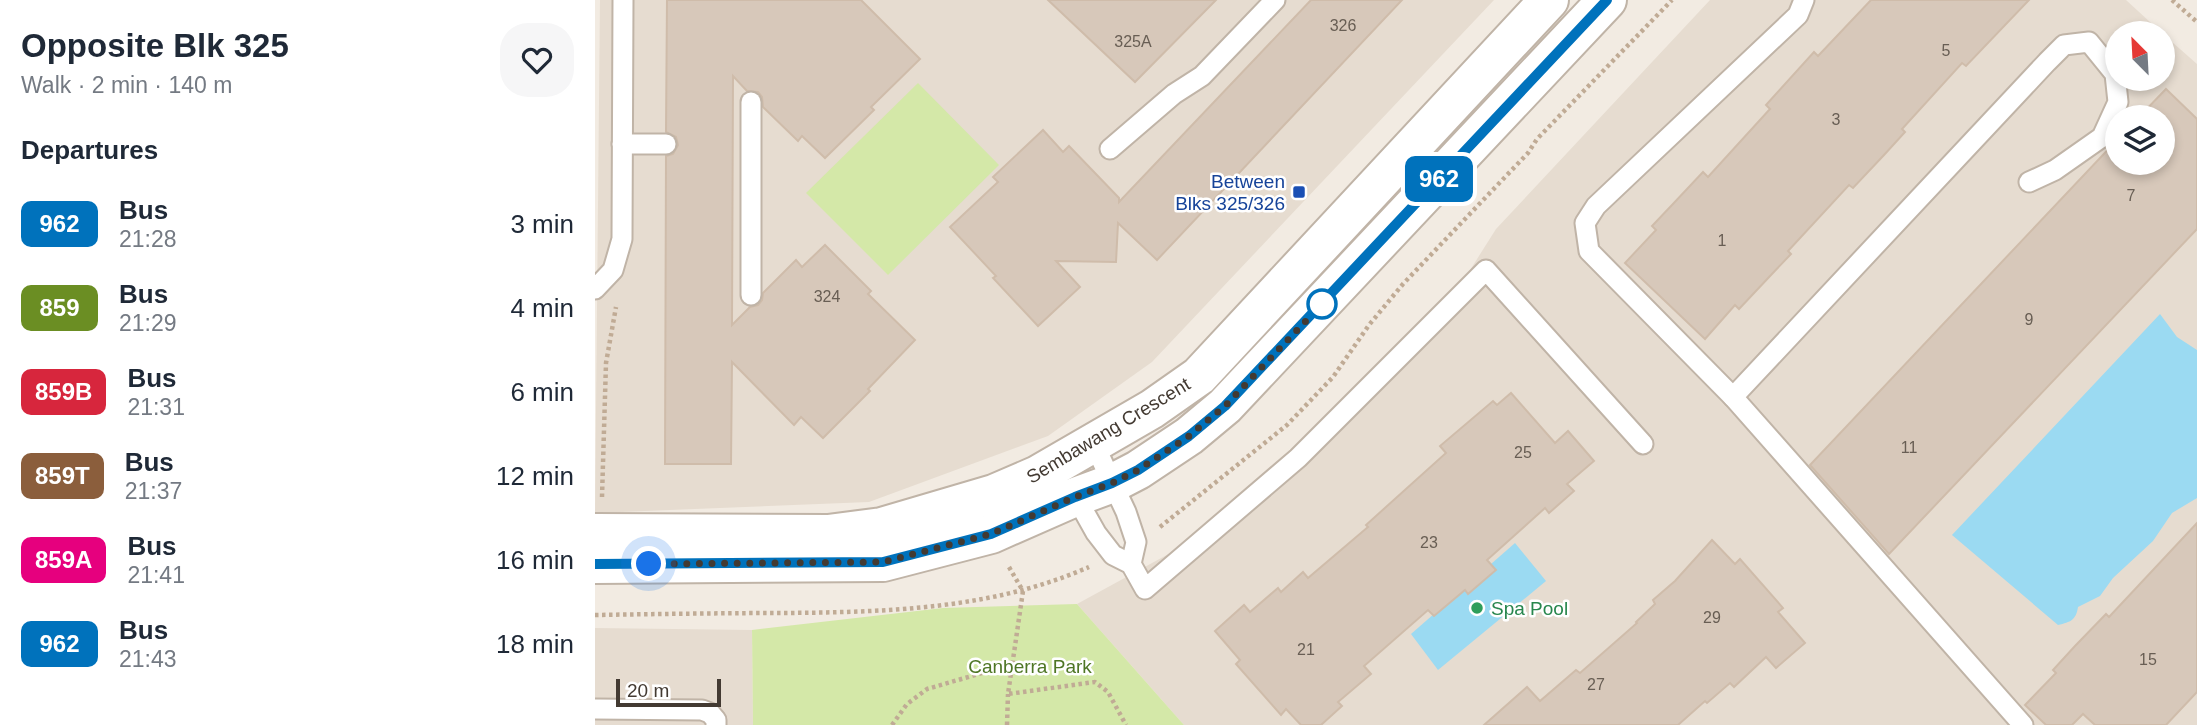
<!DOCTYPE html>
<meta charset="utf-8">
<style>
body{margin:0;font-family:Helvetica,sans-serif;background:#f6f6f7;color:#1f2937;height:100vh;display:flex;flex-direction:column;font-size:26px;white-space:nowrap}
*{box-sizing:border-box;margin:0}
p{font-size:23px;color:#747a83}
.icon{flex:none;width:38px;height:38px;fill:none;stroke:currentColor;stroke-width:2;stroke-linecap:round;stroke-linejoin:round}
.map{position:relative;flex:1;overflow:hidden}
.panel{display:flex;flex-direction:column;background:#fff;width:595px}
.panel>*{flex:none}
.badge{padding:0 14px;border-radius:10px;font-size:24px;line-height:46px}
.needle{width:46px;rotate:336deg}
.controls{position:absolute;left:1510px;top:21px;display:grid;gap:14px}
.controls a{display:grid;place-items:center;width:70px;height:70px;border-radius:50%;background:#fff;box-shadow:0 4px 10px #0003;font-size:35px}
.scale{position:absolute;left:21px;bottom:18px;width:105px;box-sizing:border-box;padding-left:7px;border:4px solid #433a32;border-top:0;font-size:19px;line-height:24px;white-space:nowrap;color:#433a32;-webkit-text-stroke:5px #fff;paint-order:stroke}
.you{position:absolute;width:35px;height:35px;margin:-18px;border:5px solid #fff;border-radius:50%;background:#1a73e8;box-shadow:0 0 0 10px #1a73e833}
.map>.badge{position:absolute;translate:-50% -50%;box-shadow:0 0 0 4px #fff}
h2{padding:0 21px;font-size:26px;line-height:63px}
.round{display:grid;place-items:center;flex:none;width:74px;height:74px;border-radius:28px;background:#f6f6f7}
.headline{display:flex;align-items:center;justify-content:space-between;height:119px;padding:0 21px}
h1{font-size:33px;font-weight:800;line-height:52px}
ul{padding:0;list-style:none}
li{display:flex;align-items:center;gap:21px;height:84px;padding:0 21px}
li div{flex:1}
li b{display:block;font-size:26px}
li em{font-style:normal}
li .badge{min-width:77px;font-weight:700;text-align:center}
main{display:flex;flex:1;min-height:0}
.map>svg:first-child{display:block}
.residential{fill:#e6dcd0;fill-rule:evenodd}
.green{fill:#d4e8a8}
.water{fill:#9bdaf2}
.building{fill:#d7c8ba;stroke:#cfbcaa;stroke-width:2}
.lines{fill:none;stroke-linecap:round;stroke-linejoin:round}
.lane-casing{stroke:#c0b4a7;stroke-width:23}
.street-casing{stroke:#c0b4a7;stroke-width:42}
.path{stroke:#c0ab95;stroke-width:4.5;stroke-dasharray:3.5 3.5;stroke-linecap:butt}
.lane{stroke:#fff;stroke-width:19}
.street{stroke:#fff;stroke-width:38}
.line-casing{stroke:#fff;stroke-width:16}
.line{stroke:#0072bc;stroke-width:10}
.walk{stroke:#433a32;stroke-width:7;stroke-dasharray:0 12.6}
.transit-dot{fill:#1a4fb4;stroke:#fff;stroke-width:2.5}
.stop-dot{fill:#fff;stroke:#0072bc;stroke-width:3.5}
.leisure-dot{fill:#2e9e5b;stroke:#fff;stroke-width:2.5}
.labels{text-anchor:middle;stroke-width:5;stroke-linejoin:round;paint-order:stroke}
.number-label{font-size:16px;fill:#685e54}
.transit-label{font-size:19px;fill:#164399;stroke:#fff;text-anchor:end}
.street-label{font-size:19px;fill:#433a32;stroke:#fff}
.leisure-label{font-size:19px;fill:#27864d;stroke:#fff;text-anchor:start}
.park-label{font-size:19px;fill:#4e7625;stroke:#fff}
</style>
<main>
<section class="panel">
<div class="headline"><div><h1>Opposite Blk 325</h1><p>Walk · 2 min · 140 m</p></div><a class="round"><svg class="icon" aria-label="heart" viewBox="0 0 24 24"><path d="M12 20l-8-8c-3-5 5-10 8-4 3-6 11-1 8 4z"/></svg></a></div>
<h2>Departures</h2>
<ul>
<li><span class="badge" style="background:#0072bc;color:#fff">962</span><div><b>Bus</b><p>21:28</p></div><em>3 min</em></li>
<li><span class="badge" style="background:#6b8e23;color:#fff">859</span><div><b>Bus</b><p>21:29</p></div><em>4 min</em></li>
<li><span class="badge" style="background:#d7263d;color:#fff">859B</span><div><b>Bus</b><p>21:31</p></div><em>6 min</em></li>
<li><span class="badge" style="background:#8b5e3c;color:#fff">859T</span><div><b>Bus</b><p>21:37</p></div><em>12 min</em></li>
<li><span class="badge" style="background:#e6007e;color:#fff">859A</span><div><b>Bus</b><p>21:41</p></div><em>16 min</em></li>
<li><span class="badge" style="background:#0072bc;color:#fff">962</span><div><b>Bus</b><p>21:43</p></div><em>18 min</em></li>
</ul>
</section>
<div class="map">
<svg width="1602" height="725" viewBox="0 0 1602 725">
<rect width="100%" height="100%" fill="#f2ebe2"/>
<g class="residential">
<path d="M5 0H899L557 362 453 436 274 502 0 513Z"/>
<path d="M1115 0H1531L1567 33H1522V79H1568V34L1602 64V725H589L482 604 579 551 653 493 853 305 901 229ZM1522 117H1568V163H1522Z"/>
<path d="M0 628 157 630 158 725H0Z"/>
</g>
<g class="green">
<path d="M323 83 404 165 293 275 211 193Z"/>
<path d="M482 604 589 725H158L157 630 348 608Z"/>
</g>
<g class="water">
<path d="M1565 314 1582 337 1602 350V498L1577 513 1558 541 1518 578 1505 596 1483 607C1481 620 1476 622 1463 625L1357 535Z"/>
<path d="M920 543 951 581 843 670 816 634Z"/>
</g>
<g class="building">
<path d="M72 0H266L325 59 276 107 279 110 230 158 207 136 203 141 168 107 167 97 163 92 152 91 138 76 137 325 155 307 163 305 167 300 168 293 201 260 207 267 230 245 276 291 273 294 320 340 273 389 275 391 228 438 206 417 199 425 137 362 136 464H70L71 156 78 154 83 145 81 137 71 132Z"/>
<path d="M453 0H621L540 82Z"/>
<path d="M716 0H807L562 260 523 223 521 262 461 261 485 287 443 326 398 278 401 276 355 227 403 182 398 177 448 130 468 152 474 146 524 198V202Z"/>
<path d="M1276 0H1434L1371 66 1367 63 1307 129 1310 132 1289 155 1258 188 1254 185 1193 251 1196 254 1176 275 1144 309 1140 305 1110 339 1030 263 1061 230 1057 226 1077 205 1108 172 1113 177 1175 109 1171 105 1219 52 1223 56Z"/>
<path d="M1571 89 1602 119V229L1294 554 1215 465 1522 140V163H1568V117H1544Z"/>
<path d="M916 393 960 443 973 431 999 461 972 484 979 491 954 513 950 508 892 560 901 570 873 594 870 590 839 616 833 610 769 666 776 674 743 702 747 706 726 725H706L691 709 686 715 641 664 645 660 620 631 649 605 655 612 683 588 686 592 708 572 713 578 773 527 771 525 851 453 845 446 898 401 902 405Z"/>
<path d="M1602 523V692L1571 725H1500L1488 714 1477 725H1451L1430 705 1461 673 1458 670 1480 646 1511 614 1514 617Z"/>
<path d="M1117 540 1140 564 1145 559 1188 608 1183 612 1210 643 1181 668 1171 657 1139 687 1135 683 1112 703 1110 701 1083 725H889L932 687 945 701 981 670 985 673 1042 623 1041 622 1060 604 1058 600 1080 581Z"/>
</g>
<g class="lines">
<g class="lane-casing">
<g id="lane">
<path d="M1209 0 1203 15 1001 206 990 223 994 251 1138 397 1428 725"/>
<path d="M27 144H71"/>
<path d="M515 149 579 94 607 76 680 0"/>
<path d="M0 289 18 270 27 239 28 0"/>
<path d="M156 295V102"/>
<path d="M1138 397 1452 62 1469 45 1494 42 1520 74 1523 102 1507 137 1460 170 1434 182"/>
<path d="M498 442 531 512 541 542 536 564"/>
<path d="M478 492 501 533 518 555 536 564 550 589 703 458 891 270 1048 444"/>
<path d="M0 709 107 710 115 713 121 720V725"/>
</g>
</g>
<g class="street-casing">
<g id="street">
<path d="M0 533 233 534 287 527 399 494 443 475 557 409 604 376 954 0"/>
<path d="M0 564 288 562 396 534 480 497 518 483 543 470 594 436 630 406 1012 0"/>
</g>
</g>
<g class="path">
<path d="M1577 0 1602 22"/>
<path d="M7 497 11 363 21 307"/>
<path d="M565 527 692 425 738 377 774 325 808 284 933 153 942 139 1077 0"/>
<path d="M414 567 428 591 413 694 500 682 513 692 531 725"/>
<path d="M0 615C64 614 128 613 191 613 294 612 398 609 494 567"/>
<path d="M297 725 312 704 332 689 418 664"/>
<path d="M412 725 413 694"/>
</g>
<use href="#lane" class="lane"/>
<use href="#street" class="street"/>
</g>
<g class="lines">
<g class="line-casing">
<path id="line" d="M0 564 288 562 396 534 480 497 517 483 543 470 594 436 630 406 1012 0"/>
</g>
<use href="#line" class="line"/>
<path class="walk" d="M54 564 288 562 396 534 480 497 517 483 543 470 594 436 630 406 727 304"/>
</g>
<rect class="transit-dot" x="697" y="185" width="14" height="14" rx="3.5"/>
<circle class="stop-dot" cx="727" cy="304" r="14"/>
<circle class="leisure-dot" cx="882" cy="608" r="7"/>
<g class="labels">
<g class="number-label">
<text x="748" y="31">326</text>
<text x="538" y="47">325A</text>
<text x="1351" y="56">5</text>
<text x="1241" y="125">3</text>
<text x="1536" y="201">7</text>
<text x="1127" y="246">1</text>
<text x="232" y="302">324</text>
<text x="1434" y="325">9</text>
<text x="1314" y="453">11</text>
<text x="928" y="458">25</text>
<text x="834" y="548">23</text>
<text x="1117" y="623">29</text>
<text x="711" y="655">21</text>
<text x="1553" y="665">15</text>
<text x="1001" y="690">27</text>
</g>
<g class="transit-label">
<text x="690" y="188">Between<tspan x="690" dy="22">Blks 325/326</tspan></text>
</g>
<g class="street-label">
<text transform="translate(513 430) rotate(-31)" y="7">Sembawang Crescent</text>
</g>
<g class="leisure-label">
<text x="896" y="615">Spa Pool</text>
</g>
<g class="park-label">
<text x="435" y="673">Canberra Park</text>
</g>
</g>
</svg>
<div class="controls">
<a><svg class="needle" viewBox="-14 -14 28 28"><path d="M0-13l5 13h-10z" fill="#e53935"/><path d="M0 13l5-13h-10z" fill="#747a83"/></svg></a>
<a><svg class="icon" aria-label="layers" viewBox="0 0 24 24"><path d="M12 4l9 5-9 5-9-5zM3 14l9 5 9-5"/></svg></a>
</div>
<div class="scale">20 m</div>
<div class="you" style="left:54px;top:564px"></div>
<b class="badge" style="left:844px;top:179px;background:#0072bc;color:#fff">962</b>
</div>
</main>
